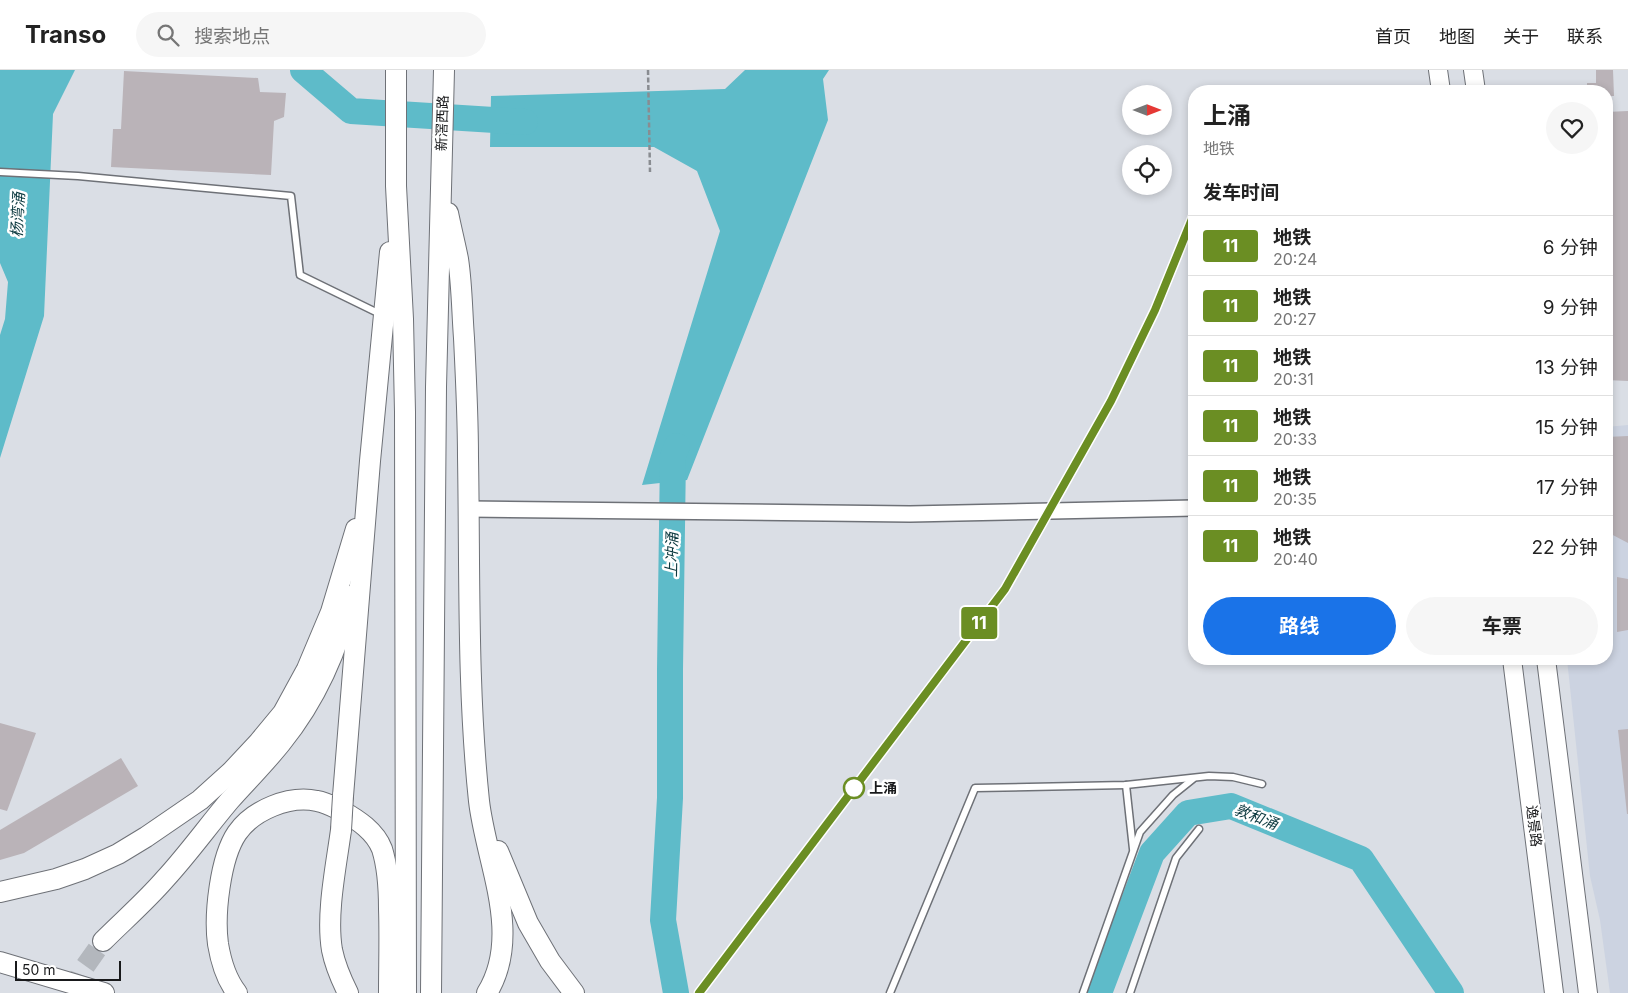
<!DOCTYPE html>
<html lang="zh">
<meta charset="utf-8">
<style>
body{margin:0;font-family:Inter,"Noto Sans SC",sans-serif;background:#f6f6f6;color:#222;height:100vh;display:flex;flex-direction:column;font-size:19px;white-space:nowrap}
*{box-sizing:border-box;margin:0}
p{font-size:16px;color:#767676}
.icon{flex:none;width:28px;height:28px;fill:none;stroke:currentColor;stroke-width:2;stroke-linecap:round;stroke-linejoin:round}
.map{position:relative;flex:1;overflow:hidden}
.side{position:absolute;left:1188px;top:15px;width:425px;height:580px;display:flex;flex-direction:column;background:#fff;border-radius:20px;box-shadow:0 2px 8px #0003}
.side>*{flex:none}
.badge{padding:0 10px;border-radius:4px;font-size:18px;line-height:32px}
.needle{width:32px;rotate:90deg}
.tools{position:absolute;left:1122px;top:15px;display:grid;gap:10px}
.tools a{display:grid;place-items:center;width:50px;height:50px;border-radius:50%;background:#fff;box-shadow:0 2px 8px #0003;font-size:25px}
.scale{position:absolute;left:15px;bottom:12px;width:106px;box-sizing:border-box;padding-left:5px;border:2px solid #18191b;border-top:0;font-size:14px;line-height:18px;white-space:nowrap;color:#18191b;-webkit-text-stroke:4px #fff;paint-order:stroke}
.map>.badge{position:absolute;translate:-50% -50%;box-shadow:0 0 0 2px #fff}
h2{padding:0 15px;font-size:19px;line-height:45px}
.round{display:grid;place-items:center;flex:none;width:52px;height:52px;border-radius:26px;background:#f6f6f6}
.headline{display:flex;align-items:center;justify-content:space-between;height:85px;padding:0 15px}
h1{font-size:24px;font-weight:700;line-height:38px}
.cta{display:flex;gap:10px;margin-top:auto;padding:10px 15px}
.cta a{flex:1;height:58px;border-radius:30px;background:#1a73e8;color:#fff;font-size:20px;font-weight:700;line-height:58px;text-align:center}
.cta a+a{background:#f6f6f6;color:#222}
ul{padding:0;list-style:none}
li{display:flex;align-items:center;gap:15px;height:60px;padding:0 15px;border-top:1px solid #e0e0e0}
li div{flex:1}
li b{display:block;font-size:19px}
li em{font-style:normal}
li .badge{min-width:55px;font-weight:700;text-align:center}
header{display:flex;align-items:center;gap:30px;box-sizing:border-box;height:70px;padding:0 25px;background:#fff;border-bottom:1px solid #e0e0e0}
header strong{font-size:24px}
nav{display:flex;gap:28px;margin-inline-start:auto;font-size:18px}
.search{width:350px;height:45px;background:#f6f6f6;display:flex;align-items:center;gap:12px;box-sizing:border-box;padding:0 18px;border-radius:28px;color:#767676;font-size:19px}
.map>svg:first-child{display:block}
.built{fill:#ccd3e1}
.water{fill:#5ebbc9}
.lines{fill:none;stroke-linecap:round;stroke-linejoin:round}
.river{stroke:#5ebbc9;stroke-width:26}
.building{fill:#bab3b8}
.trunk-tunnel{stroke:#b3b7bd;stroke-width:20;stroke-dasharray:20 10;stroke-linecap:butt}
.service-casing{stroke:#6e7177;stroke-width:9}
.tertiary-casing{stroke:#6e7177;stroke-width:18}
.secondary-casing{stroke:#6e7177;stroke-width:20}
.trunk-casing{stroke:#6e7177;stroke-width:22}
.path{stroke:#898c91;stroke-width:2.5;stroke-dasharray:5 2.5;stroke-linecap:butt}
.service{stroke:#fff;stroke-width:6}
.tertiary{stroke:#fff;stroke-width:15}
.secondary{stroke:#fff;stroke-width:18}
.trunk{stroke:#fff;stroke-width:20}
.trunk-bridge-casing{stroke:#6e7177;stroke-width:22;stroke-linecap:butt}
.trunk-bridge{stroke:#fff;stroke-width:20}
.line-casing{stroke:#fff;stroke-width:11}
.line{stroke:#6b8e23;stroke-width:8}
.stop-dot{fill:#fff;stroke:#6b8e23;stroke-width:2.5}
.labels{text-anchor:middle;stroke-width:5;stroke-linejoin:round;paint-order:stroke}
.street-label{font-size:14px;fill:#18191b;stroke:#fff}
.stop-label{font-size:14px;font-weight:bold;fill:#18191b;stroke:#fff;text-anchor:start}
.water-label{font-size:15px;font-style:italic;fill:#0c393f;stroke:#fff}
</style>
<header>
<strong>Transo</strong>
<div class="search"><svg class="icon" aria-label="search" viewBox="0 0 24 24"><circle cx="10" cy="10" r="6"/><path d="M15 15l6 6"/></svg>搜索地点</div>
<nav><a>首页</a><a>地图</a><a>关于</a><a>联系</a></nav>
</header>
<div class="map">
<svg width="1628" height="923" viewBox="0 0 1628 923">
<rect width="100%" height="100%" fill="#dadee5"/>
<path class="built" d="M1628 355V923H1610L1600 850 1590 806 1567 589H1606V357Z"/>
<g class="water">
<path d="M0 0H75L53 44 44 246 0 388V265L5 249 8 212 0 193Z"/>
<path d="M745 0H829L823 9 828 50 687 410 642 415 720 161 697 101 654 77H490L491 26 725 19Z"/>
</g>
<g class="lines">
<g class="river">
<path d="M303 0 351 41 525 52"/>
<path d="M676 923 663 850 670 728V599L673 386 677 376"/>
<path d="M1099 923 1152 783 1188 743 1231 736 1361 789 1451 923"/>
</g>
</g>
<g class="building">
<path d="M1596 0H1613L1614 26H1606V21H1587V13H1596Z"/>
<path d="M124 1 258 8 260 22 286 23 284 47 274 51 271 105 111 97 113 59H121Z"/>
<path d="M1628 41V311L1606 310V42Z"/>
<path d="M1628 366V473L1609 463 1606 434V367Z"/>
<path d="M1617 507 1628 509V560L1617 562Z"/>
<path d="M0 653 36 663 7 741 0 739Z"/>
<path d="M1628 659V744H1627L1618 660Z"/>
<path d="M121 688 138 716 24 783 0 790V760Z"/>
</g>
<g class="lines">
<path class="trunk-tunnel" d="M73 923 81 902 103 871"/>
<g class="service-casing">
<g id="service">
<path d="M0 102 78 106 291 126 300 205 380 244"/>
<path d="M1126 715 1133 779"/>
<path d="M890 923 975 718 1126 715 1209 706 1233 707 1262 714"/>
<path d="M1083 923 1140 762 1173 725 1193 709"/>
<path d="M1130 923 1176 788 1199 759"/>
</g>
</g>
<g class="tertiary-casing">
<path id="tertiary" d="M469 439 910 444 1194 438"/>
</g>
<g class="secondary-casing">
<g id="secondary">
<path d="M1438 0 1441 21"/>
<path d="M1473 0 1476 21"/>
<path d="M1512 589 1554 923"/>
<path d="M1546 589 1588 923"/>
</g>
</g>
<g class="trunk-casing">
<g id="trunk">
<path d="M396 0V116L403 249 405 342 406 923"/>
<path d="M448 143C451 158 455 174 458 189 462 215 462 242 464 268 466 308 468 347 468 387 470 501 467 617 479 731 486 793 523 864 487 923"/>
<path d="M343 726 370 391 390 182"/>
<path d="M341 760C336 797 326 844 332 880 335 895 341 909 348 923"/>
<path d="M498 781 528 853 550 891 574 923"/>
<path d="M0 822 56 809 85 799 118 784 146 767 200 730 231 702 259 672 283 643 307 599 331 542 356 459"/>
<path d="M103 871C123 851 146 831 165 809 188 784 208 756 230 730 247 711 265 693 281 673 315 631 339 579 350 526"/>
<path d="M0 892 104 923"/>
<path d="M237 923C226 909 221 892 218 874 214 845 220 788 237 763 253 740 289 725 317 731 325 732 334 737 342 741 358 750 375 761 382 779 388 798 389 819 389 839 390 867 389 895 389 923"/>
<path d="M431 923 436 317 444 0"/>
</g>
</g>
<path class="path" d="M648 0 650 102"/>
<use href="#service" class="service"/>
<use href="#tertiary" class="tertiary"/>
<use href="#secondary" class="secondary"/>
<use href="#trunk" class="trunk"/>
<g class="trunk-bridge-casing">
<path id="trunk-bridge" d="M341 760 343 726"/>
</g>
<use href="#trunk-bridge" class="trunk-bridge"/>
</g>
<g class="lines">
<g class="line-casing">
<path id="line" d="M699 923 1005 519 1111 331 1155 240 1194 144"/>
</g>
<use href="#line" class="line"/>
</g>
<circle class="stop-dot" cx="854" cy="718" r="10"/>
<g class="labels">
<g class="street-label">
<text transform="translate(442 53) rotate(-88)" y="5">新滘西路</text>
<text transform="translate(1534 756) rotate(83)" y="5">逸景路</text>
</g>
<g class="stop-label">
<text x="869" y="723">上涌</text>
</g>
<g class="water-label">
<text transform="translate(18 145) rotate(-87)" y="5">杨湾涌</text>
<text transform="translate(672 485) rotate(-89)" y="5">上冲涌</text>
<text transform="translate(1256 747) rotate(21)" y="5">敦和涌</text>
</g>
</g>
</svg>
<div class="tools">
<a><svg class="needle" viewBox="-14 -14 28 28"><path d="M0-13l5 13h-10z" fill="#e53935"/><path d="M0 13l5-13h-10z" fill="#767676"/></svg></a>
<a><svg class="icon" aria-label="locate" viewBox="0 0 24 24"><circle cx="12" cy="12" r="6"/><path d="M12 2v4M12 18v4M2 12h4M18 12h4"/></svg></a>
</div>
<div class="scale">50 m</div>
<b class="badge" style="left:979px;top:553px;background:#6b8e23;color:#fff">11</b>
<section class="side">
<div class="headline"><div><h1>上涌</h1><p>地铁</p></div><a class="round"><svg class="icon" aria-label="heart" viewBox="0 0 24 24"><path d="M12 20l-8-8c-3-5 5-10 8-4 3-6 11-1 8 4z"/></svg></a></div>
<h2>发车时间</h2>
<ul>
<li><span class="badge" style="background:#6b8e23;color:#fff">11</span><div><b>地铁</b><p>20:24</p></div><em>6 分钟</em></li>
<li><span class="badge" style="background:#6b8e23;color:#fff">11</span><div><b>地铁</b><p>20:27</p></div><em>9 分钟</em></li>
<li><span class="badge" style="background:#6b8e23;color:#fff">11</span><div><b>地铁</b><p>20:31</p></div><em>13 分钟</em></li>
<li><span class="badge" style="background:#6b8e23;color:#fff">11</span><div><b>地铁</b><p>20:33</p></div><em>15 分钟</em></li>
<li><span class="badge" style="background:#6b8e23;color:#fff">11</span><div><b>地铁</b><p>20:35</p></div><em>17 分钟</em></li>
<li><span class="badge" style="background:#6b8e23;color:#fff">11</span><div><b>地铁</b><p>20:40</p></div><em>22 分钟</em></li>
</ul>
<div class="cta"><a>路线</a><a>车票</a></div>
</section>
</div>
